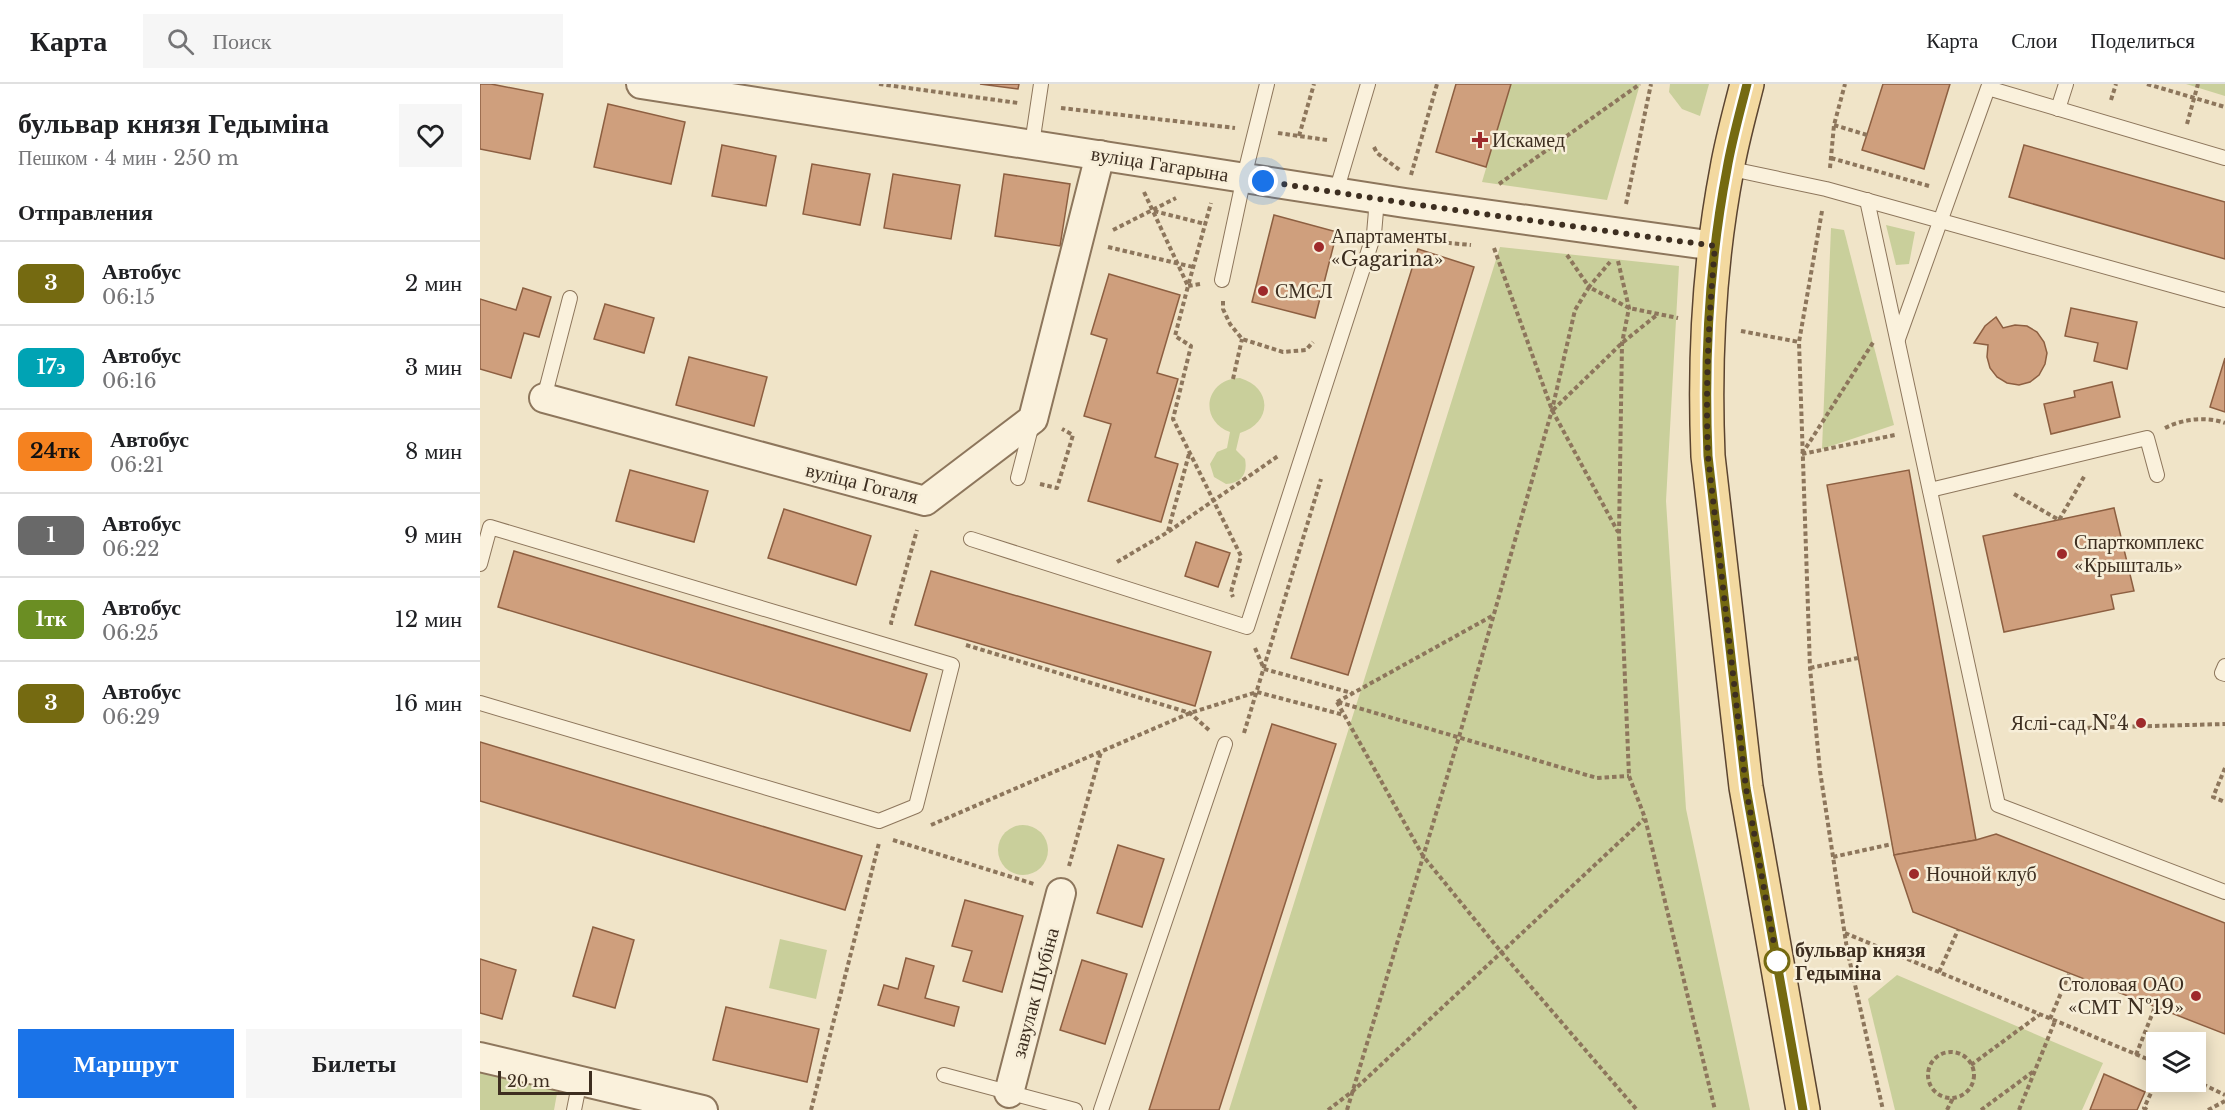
<!DOCTYPE html>
<html lang="ru">
<meta charset="utf-8">
<style>
body{margin:0;font-family:"Libre Baskerville",serif;background:#f6f6f6;color:#202124;height:100vh;display:flex;flex-direction:column;font-size:22px;white-space:nowrap}
*{box-sizing:border-box;margin:0}
p{font-size:20px;color:#757577}
.icon{flex:none;width:33px;height:33px;fill:none;stroke:currentColor;stroke-width:2;stroke-linecap:round;stroke-linejoin:round}
.map{position:relative;flex:1;overflow:hidden}
.drawer{display:flex;flex-direction:column;background:#fff;width:480px}
.drawer>*{flex:none}
.badge{padding:0 12px;border-radius:9px;font-size:21px;line-height:39px}
.controls{position:absolute;left:1666px;top:948px;display:grid;gap:12px}
.controls a{display:grid;place-items:center;width:60px;height:60px;border-radius:0px;background:#fff;box-shadow:0 3px 15px #0003;font-size:30px}
.scale{position:absolute;left:18px;bottom:15px;width:94px;box-sizing:border-box;padding-left:6px;border:3px solid #3d2e20;border-top:0;font-size:16px;line-height:21px;white-space:nowrap;color:#3d2e20;-webkit-text-stroke:4px #f7eed8;paint-order:stroke}
.you{position:absolute;width:30px;height:30px;margin:-15px;border:4px solid #fff;border-radius:50%;background:#1a73e8;box-shadow:0 0 0 9px #1a73e833}
.map>.badge{position:absolute;translate:-50% -50%;box-shadow:0 0 0 3px #fff}
h2{padding:0 18px;font-size:22px;line-height:54px}
.round{display:grid;place-items:center;flex:none;width:63px;height:63px;border-radius:0px;background:#f6f6f6}
.overview{display:flex;align-items:center;justify-content:space-between;height:102px;padding:0 18px}
h1{font-size:28px;font-weight:700;line-height:45px}
.button{display:flex;gap:12px;margin-top:auto;padding:12px 18px}
.button a{flex:1;height:69px;border-radius:0px;background:#1a73e8;color:#fff;font-size:24px;font-weight:700;line-height:69px;text-align:center}
.button a+a{background:#f6f6f6;color:#202124}
ul{padding:0;list-style:none}
li{display:flex;align-items:center;gap:18px;height:84px;padding:0 18px;border-top:2px solid #e0e0e0}
li div{flex:1}
li b{display:block;font-size:22px}
li em{font-style:normal}
li .badge{min-width:66px;font-weight:700;text-align:center}
header{display:flex;align-items:center;gap:36px;box-sizing:border-box;height:84px;padding:0 30px;background:#fff;border-bottom:2px solid #e0e0e0}
header strong{font-size:28px}
nav{display:flex;gap:33px;margin-inline-start:auto;font-size:21px}
.search{width:420px;height:54px;background:#f6f6f6;display:flex;align-items:center;gap:15px;box-sizing:border-box;padding:0 21px;border-radius:0px;color:#757577;font-size:22px}
main{display:flex;flex:1;min-height:0}
.map>svg:first-child{display:block}
.green{fill:#c9cf9b}
.building{fill:#cf9f7d;stroke:#8d5f41;stroke-width:1.5}
.lines{fill:none;stroke-linecap:round;stroke-linejoin:round}
.lane-casing{stroke:#8d765c;stroke-width:16}
.street-casing{stroke:#8d765c;stroke-width:32}
.primary-casing{stroke:#5b4430;stroke-width:36}
.path{stroke:#8d765c;stroke-width:4;stroke-dasharray:4.5 3;stroke-linecap:butt}
.lane{stroke:#faf1dc;stroke-width:14}
.street{stroke:#faf1dc;stroke-width:28}
.primary{stroke:#f3d9a0;stroke-width:33}
.line-casing{stroke:#fff;stroke-width:14}
.line{stroke:#756a11;stroke-width:9}
.walk{stroke:#3d2e20;stroke-width:6;stroke-dasharray:0 10.8}
.poi-dot{fill:#9e2a2b;stroke:#f7eed8;stroke-width:2}
.stop-dot{fill:#fff;stroke:#756a11;stroke-width:3}
.labels{text-anchor:middle;stroke-width:5;stroke-linejoin:round;paint-order:stroke}
.poi-label{font-size:20px;fill:#3d2e20;stroke:#f7eed8;text-anchor:start}
.street-label{font-size:20px;fill:#3d2e20;stroke:#f7eed8}
.stop-label{font-size:20px;font-weight:bold;fill:#3d2e20;stroke:#f7eed8;text-anchor:start}
</style>
<header>
<strong>Карта</strong>
<div class="search"><svg class="icon" aria-label="search" viewBox="0 0 24 24"><circle cx="10" cy="10" r="6"/><path d="M15 15l6 6"/></svg>Поиск</div>
<nav><a>Карта</a><a>Слои</a><a>Поделиться</a></nav>
</header>
<main>
<section class="drawer">
<div class="overview"><div><h1>бульвар князя Гедыміна</h1><p>Пешком · 4 мин · 250 m</p></div><a class="round"><svg class="icon" aria-label="heart" viewBox="0 0 24 24"><path d="M12 20l-8-8c-3-5 5-10 8-4 3-6 11-1 8 4z"/></svg></a></div>
<h2>Отправления</h2>
<ul>
<li><span class="badge" style="background:#756a11;color:#fff">3</span><div><b>Автобус</b><p>06:15</p></div><em>2 мин</em></li>
<li><span class="badge" style="background:#00a3b4;color:#fff">17э</span><div><b>Автобус</b><p>06:16</p></div><em>3 мин</em></li>
<li><span class="badge" style="background:#f58220;color:#111">24тк</span><div><b>Автобус</b><p>06:21</p></div><em>8 мин</em></li>
<li><span class="badge" style="background:#696969;color:#fff">1</span><div><b>Автобус</b><p>06:22</p></div><em>9 мин</em></li>
<li><span class="badge" style="background:#6b8e23;color:#fff">1тк</span><div><b>Автобус</b><p>06:25</p></div><em>12 мин</em></li>
<li><span class="badge" style="background:#756a11;color:#fff">3</span><div><b>Автобус</b><p>06:29</p></div><em>16 мин</em></li>
</ul>
<div class="button"><a>Маршрут</a><a>Билеты</a></div>
</section>
<div class="map">
<svg width="1745" height="1026" viewBox="0 0 1745 1026">
<rect width="100%" height="100%" fill="#f0e4c8"/>
<g class="green">
<path d="M1031 0H1160L1127 116 1002 98Z"/>
<path d="M1190 0H1229L1220 32 1202 25 1189 8Z"/>
<path d="M1706 0H1745V12Z"/>
<path d="M1406 141 1435 148 1429 180 1416 181Z"/>
<path d="M1351 144 1364 146 1414 341 1342 365Z"/>
<path d="M1020 163 1199 182 1186 417 1206 725 1270 1026H749Z"/>
<path d="M760 294C793 304 792 339 760 349L756 366 765 375C768 390 761 399 746 400L734 393 730 380 737 368 747 364 750 348C718 336 725 295 760 294Z"/>
<circle cx="543" cy="766" r="25"/>
<path d="M300 855 347 866 336 915 289 904Z"/>
<path d="M1417 891 1623 979 1602 1026H1415L1388 915Z"/>
<path d="M0 986 78 1004 74 1026H0Z"/>
</g>
<g class="building">
<path d="M0 0H11L63 10 50 75 0 65Z"/>
<path d="M500 0H539L538 5Z"/>
<path d="M976 0H1031L1006 83 956 68Z"/>
<path d="M1403 0H1470L1444 85 1382 66Z"/>
<path d="M128 20 205 38 191 100 114 83Z"/>
<path d="M242 61 296 72 286 122 232 112Z"/>
<path d="M1544 61 1745 118V175L1529 113Z"/>
<path d="M332 80 390 90 380 141 323 130Z"/>
<path d="M413 90 480 101 471 155 404 144Z"/>
<path d="M524 90 590 100 580 162 515 152Z"/>
<path d="M794 131 857 148 835 234 772 218Z"/>
<path d="M938 165 994 183 868 591 811 574Z"/>
<path d="M629 190 700 211 677 289 698 295 675 373 698 380 681 438 608 417 631 340 604 332 627 255 611 250Z"/>
<path d="M43 204 71 213 59 253 44 249 31 294 0 285V215L36 226Z"/>
<path d="M125 220 174 234 164 269 114 255Z"/>
<path d="M1591 224 1657 238 1647 285 1614 277 1618 259 1585 252Z"/>
<path d="M1516 233 1523 244 1535 241 1547 242 1557 248 1564 258 1567 269 1565 280 1559 291 1550 298 1539 301 1527 299 1517 293 1510 284 1507 273 1508 261 1494 259 1505 242Z"/>
<path d="M209 273 287 293 274 342 196 321Z"/>
<path d="M1745 274V328L1730 323Z"/>
<path d="M1632 298 1640 333 1571 350 1564 320 1595 313 1594 307Z"/>
<path d="M150 386 228 407 214 458 136 437Z"/>
<path d="M1429 386 1496 756 1414 771 1347 401Z"/>
<path d="M1634 424 1654 507 1631 511 1634 525 1524 548 1503 452Z"/>
<path d="M304 425 391 452 376 501 288 474Z"/>
<path d="M716 458 750 469 738 503 705 492Z"/>
<path d="M34 467 447 590 430 647 18 523Z"/>
<path d="M451 487 731 568 715 622 435 541Z"/>
<path d="M792 640 856 660 739 1026H669Z"/>
<path d="M0 658 382 772 365 826 0 717Z"/>
<path d="M1516 750 1745 839V950L1433 828 1414 771 1496 756Z"/>
<path d="M638 761 684 775 662 843 617 829Z"/>
<path d="M485 816 543 832 522 908 483 897 492 867 472 862Z"/>
<path d="M113 843 154 856 135 924 93 912Z"/>
<path d="M426 874 454 882 445 914 479 923 474 942 398 921 404 901 418 905Z"/>
<path d="M0 875 36 886 22 935 0 929Z"/>
<path d="M602 876 647 890 625 960 580 946Z"/>
<path d="M246 923 339 945 327 998 233 976Z"/>
<path d="M1624 990 1665 1008 1657 1026H1610Z"/>
</g>
<g class="lines">
<g class="lane-casing">
<g id="lane">
<path d="M1578 25 1586 0"/>
<path d="M552 60 561 0"/>
<path d="M1247 84 1346 105 1745 216"/>
<path d="M856 108 888 0"/>
<path d="M1387 116 1518 721 1745 808"/>
<path d="M742 196 764 93 787 0"/>
<path d="M1418 255 1508 4 1745 74"/>
<path d="M64 314 90 214"/>
<path d="M538 394 552 340"/>
<path d="M1450 406 1667 354 1677 391"/>
<path d="M491 455 767 543 894 150 897 115"/>
<path d="M0 480 10 443 472 581 436 722 399 737 0 619"/>
<path d="M1745 582 1742 589 1745 590"/>
<path d="M464 991 595 1026"/>
<path d="M94 1026 100 996"/>
<path d="M621 1026 745 660"/>
</g>
</g>
<g class="street-casing">
<g id="street">
<path d="M161 0 925 119 1235 162"/>
<path d="M64 314 445 417 553 335 620 71"/>
<path d="M0 973 223 1026"/>
<path d="M529 1009 581 809"/>
</g>
</g>
<g class="primary-casing">
<path id="primary" d="M1267 0C1260 28 1252 56 1247 85 1229 179 1224 276 1228 372L1266 703 1323 1026"/>
</g>
<g class="path">
<path d="M399 0 538 19"/>
<path d="M1667 0 1745 23"/>
<path d="M1631 16 1636 0"/>
<path d="M581 24 755 44"/>
<path d="M1707 40 1718 0"/>
<path d="M1354 41 1387 51"/>
<path d="M798 49 847 56"/>
<path d="M819 52 834 0"/>
<path d="M894 63 897 69 921 87"/>
<path d="M1351 74 1449 102"/>
<path d="M1350 84 1354 41 1365 0"/>
<path d="M931 91 957 0"/>
<path d="M1019 100 1160 0"/>
<path d="M664 108 708 202 695 252 711 262 693 335 761 472 751 508 753 513"/>
<path d="M1146 120 1171 0"/>
<path d="M674 127 725 140"/>
<path d="M1342 127 1319 258 1330 584 1340 687 1367 865 1403 1026"/>
<path d="M633 146 696 114"/>
<path d="M915 154 991 161"/>
<path d="M628 163 713 183"/>
<path d="M1014 164 1072 326 1138 448"/>
<path d="M1087 171 1109 203 1130 178"/>
<path d="M1138 177 1149 224 1142 259 1139 451 1149 692 1165 734 1235 1026"/>
<path d="M720 200 708 202 731 119"/>
<path d="M743 217V225L750 240 762 255 803 268 826 266 833 258"/>
<path d="M1261 247 1319 258"/>
<path d="M753 295 762 255"/>
<path d="M1073 326 1142 259 1178 230"/>
<path d="M1685 344C1703 335 1726 332 1745 339"/>
<path d="M1322 370 1394 257"/>
<path d="M1322 370 1415 351"/>
<path d="M560 400 577 404 593 351 582 345"/>
<path d="M1534 410 1579 436 1605 391"/>
<path d="M688 447 709 370"/>
<path d="M637 478 688 448 798 372"/>
<path d="M413 539H411L437 446"/>
<path d="M486 561 710 629 729 646"/>
<path d="M775 564 784 585"/>
<path d="M1330 584 1378 574"/>
<path d="M784 585 872 609"/>
<path d="M857 618 943 772 1022 869 1157 1026"/>
<path d="M857 618 1012 532"/>
<path d="M858 618 1117 694 1149 692"/>
<path d="M1600 644 1745 640"/>
<path d="M764 649 841 395"/>
<path d="M1745 684 1733 713 1745 718"/>
<path d="M451 741 710 629 777 608 864 631"/>
<path d="M413 756 554 800"/>
<path d="M1353 773 1412 760"/>
<path d="M589 782 621 668"/>
<path d="M1365 849 1677 979"/>
<path d="M1459 888 1478 846"/>
<path d="M1570 935 1589 890"/>
<circle cx="1471" cy="991" r="23"/>
<path d="M1656 971 1675 923"/>
<path d="M1491 981 1559 931"/>
<path d="M1716 997 1745 1011"/>
<path d="M331 1026 399 759"/>
<path d="M848 1026 873 1007 1164 735"/>
<path d="M867 1026 979 653 1072 326 1095 226 1109 203 1149 224 1198 234"/>
<path d="M1467 1026 1473 1014"/>
<path d="M1501 1026 1554 987"/>
<path d="M1539 1026 1575 937"/>
<path d="M1667 1026 1664 1024 1677 996"/>
<path d="M1728 1026 1745 1017"/>
</g>
<use href="#lane" class="lane"/>
<use href="#street" class="street"/>
<use href="#primary" class="primary"/>
</g>
<g class="lines">
<g class="line-casing">
<path id="line" d="M1267 0C1260 28 1252 56 1247 85 1229 179 1224 276 1228 372L1266 704 1323 1026"/>
</g>
<use href="#line" class="line"/>
<path class="walk" d="M783 97 925 119 1235 162C1229 232 1225 301 1228 372L1266 704 1297 877"/>
</g>
<g class="poi-dot">
<path d="M997 47h6v6h6v6h-6v6h-6v-6h-6v-6h6z"/>
<circle cx="839" cy="163" r="6"/>
<circle cx="783" cy="207" r="6"/>
<circle cx="1582" cy="470" r="6"/>
<circle cx="1661" cy="639" r="6"/>
<circle cx="1434" cy="790" r="6"/>
<circle cx="1716" cy="912" r="6"/>
</g>
<circle class="stop-dot" cx="1297" cy="877" r="12"/>
<g class="labels">
<g class="poi-label">
<text x="1012" y="63">Искамед</text>
<text x="851" y="159">Апартаменты<tspan x="851" dy="23">«Gagarina»</tspan></text>
<text x="795" y="214">СМСЛ</text>
<text x="1594" y="465">Спарткомплекс<tspan x="1594" dy="23">«Крышталь»</tspan></text>
<text x="1649" y="646" text-anchor="end">Яслі-сад №4</text>
<text x="1446" y="797">Ночной клуб</text>
<text x="1704" y="907" text-anchor="end">Столовая ОАО<tspan x="1704" dy="23">«СМТ №19»</tspan></text>
</g>
<g class="street-label">
<text transform="translate(680 80) rotate(9)" y="7">вуліца Гагарына</text>
<text transform="translate(382 399) rotate(14)" y="7">вуліца Гогаля</text>
<text transform="translate(555 909) rotate(-75)" y="7">завулак Шубіна</text>
</g>
<g class="stop-label">
<text x="1315" y="873">бульвар князя<tspan x="1315" dy="23">Гедыміна</tspan></text>
</g>
</g>
</svg>
<div class="controls">
<a><svg class="icon" aria-label="layers" viewBox="0 0 24 24"><path d="M12 4l9 5-9 5-9-5zM3 14l9 5 9-5"/></svg></a>
</div>
<div class="scale">20 m</div>
<div class="you" style="left:783px;top:97px"></div>
</div>
</main>
